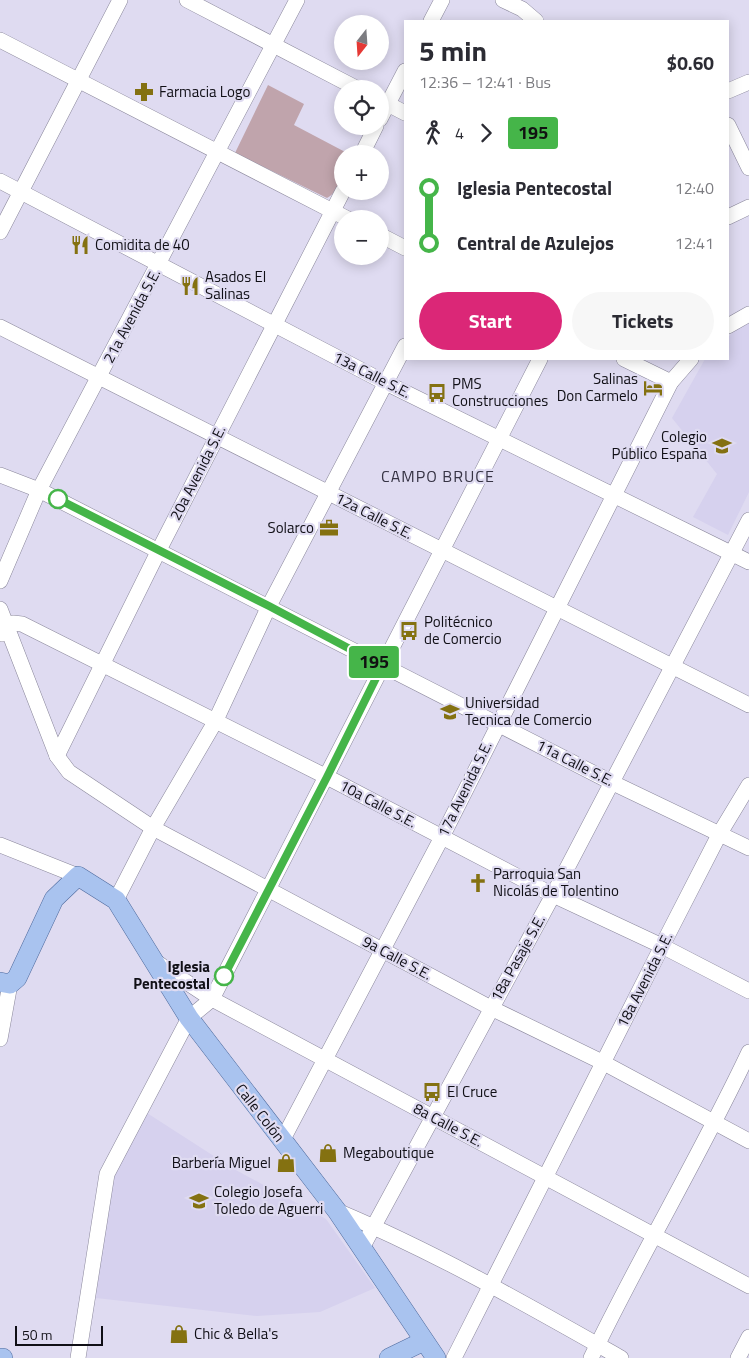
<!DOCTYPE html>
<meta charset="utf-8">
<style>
body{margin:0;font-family:"Titillium Web",sans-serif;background:#f7f7f7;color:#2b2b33;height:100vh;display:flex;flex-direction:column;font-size:19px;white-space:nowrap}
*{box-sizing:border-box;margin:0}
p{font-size:16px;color:#7c7c81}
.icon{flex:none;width:28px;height:28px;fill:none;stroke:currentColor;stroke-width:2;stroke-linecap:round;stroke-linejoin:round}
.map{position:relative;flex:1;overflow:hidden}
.drawer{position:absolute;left:404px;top:20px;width:325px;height:340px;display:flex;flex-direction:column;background:#fff;border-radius:0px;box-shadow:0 2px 12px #0003}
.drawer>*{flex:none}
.badge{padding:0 10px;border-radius:4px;font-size:18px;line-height:32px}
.needle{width:32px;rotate:197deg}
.fabs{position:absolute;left:334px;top:15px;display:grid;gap:10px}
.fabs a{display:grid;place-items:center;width:55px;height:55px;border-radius:50%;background:#fff;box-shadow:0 2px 12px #0003;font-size:25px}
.scale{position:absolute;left:15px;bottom:12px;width:88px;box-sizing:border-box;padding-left:5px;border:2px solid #100f16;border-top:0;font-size:14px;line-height:18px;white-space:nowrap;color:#100f16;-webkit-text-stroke:4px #dfdbf1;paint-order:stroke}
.map>.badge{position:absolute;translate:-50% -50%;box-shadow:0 0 0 2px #fff}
.legs{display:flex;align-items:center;gap:8px;height:55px;padding:0 15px;font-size:16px}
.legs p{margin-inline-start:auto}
.headline{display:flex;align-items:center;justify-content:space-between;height:85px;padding:0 15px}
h1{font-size:28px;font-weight:700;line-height:38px}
.action{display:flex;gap:10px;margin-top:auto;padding:10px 15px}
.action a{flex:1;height:58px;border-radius:30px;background:#db2777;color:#fff;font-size:20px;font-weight:700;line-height:58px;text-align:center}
.action a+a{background:#f7f7f7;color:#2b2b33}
ul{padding:0 15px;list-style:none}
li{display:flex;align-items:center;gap:18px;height:55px;font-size:19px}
li i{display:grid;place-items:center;width:8px;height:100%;margin:0 6px;background:currentColor}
li i::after{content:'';width:12px;height:12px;margin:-6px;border:4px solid;border-radius:50%;background:#fff}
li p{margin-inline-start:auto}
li:first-child i{background:linear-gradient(#0000 50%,currentColor 0)}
li:last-child i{background:linear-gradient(currentColor 50%,#0000 0)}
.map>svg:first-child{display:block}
.built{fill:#d6d1ee}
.green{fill:#c0a4ac}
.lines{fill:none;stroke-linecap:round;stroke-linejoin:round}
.minor-casing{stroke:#8a879b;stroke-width:16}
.major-casing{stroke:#4e6a9d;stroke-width:20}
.minor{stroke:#fff;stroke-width:15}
.major{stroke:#a9c3ef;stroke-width:19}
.line-1-casing{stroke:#fff;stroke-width:11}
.line-1{stroke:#45b549;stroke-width:8}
.stop-1-dot{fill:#fff;stroke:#45b549;stroke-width:2.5}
.labels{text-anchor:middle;stroke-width:4.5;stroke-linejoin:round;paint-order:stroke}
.poi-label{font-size:15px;fill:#100f16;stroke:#dfdbf1;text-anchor:start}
.street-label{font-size:15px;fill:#100f16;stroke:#dfdbf1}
.stop-label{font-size:15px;font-weight:bold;fill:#100f16;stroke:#dfdbf1;text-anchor:end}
.neighbourhood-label{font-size:16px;letter-spacing:1px;fill:#363344;stroke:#dfdbf1}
</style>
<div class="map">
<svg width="749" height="1358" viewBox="0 0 749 1358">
<rect width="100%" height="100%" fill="#dfdbf1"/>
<g class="built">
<path d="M749 323V492L728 535 693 517 717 474 672 418 705 359H728V337L743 324Z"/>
<path d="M147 1113 234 1169 326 1219 375 1288 320 1312 257 1316 96 1298 110 1182Z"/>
</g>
<path class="green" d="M268 85 304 104 294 125 349 154H342C342 171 343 189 327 198L235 153Z"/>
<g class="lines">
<g class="minor-casing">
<g id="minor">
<path d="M187 0 358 89"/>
<path d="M503 0 522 9 536 21"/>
<path d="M431 21 442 0"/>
<path d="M0 40 348 219"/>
<path d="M728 91 749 82"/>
<path d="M380 100 405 113"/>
<path d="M380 119 405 71"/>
<path d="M728 125 749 168"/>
<path d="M362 154 376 126"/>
<path d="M0 181 386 383 749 562"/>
<path d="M728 217 749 207"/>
<path d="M0 232 120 0"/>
<path d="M380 235 405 248"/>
<path d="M728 326 749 314"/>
<path d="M0 327 749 705"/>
<path d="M624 359 671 382"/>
<path d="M0 475 39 490 611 782 749 848"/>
<path d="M0 581 39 490 297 0"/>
<path d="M0 609 57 756 69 772 153 828 491 1008 602 1062 749 1141"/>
<path d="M2 634 6 625 13 623 22 624 327 777 553 895 662 946 749 991"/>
<path d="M57 756 159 550 343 191"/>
<path d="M0 845 78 876"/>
<path d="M116 900 153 828 215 722 269 606 405 346"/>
<path d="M156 962 212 999 749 1286"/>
<path d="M0 1039 10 984"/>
<path d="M282 1141 442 837 671 382 691 359"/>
<path d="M337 1211C435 1252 529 1306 621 1358"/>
<path d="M362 1248 553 895 749 520"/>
<path d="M78 1358 107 1174 189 1018 212 999 540 359"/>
<path d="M454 1358 662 946 720 833 749 785"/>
<path d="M591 1358C641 1254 700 1156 749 1052"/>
<path d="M738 1358 749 1337"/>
</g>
</g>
<g class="major-casing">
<g id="major">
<path d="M0 982 10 984 17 978 54 899 78 876 116 900 189 1018 337 1211 436 1358"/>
<path d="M0 1358H3"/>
<path d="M389 1358 424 1341"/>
</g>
</g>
<use href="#minor" class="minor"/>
<use href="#major" class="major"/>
</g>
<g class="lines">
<g class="line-1-casing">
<path id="line-1" d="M58 499 269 606 382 666 327 777 224 976"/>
</g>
<use href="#line-1" class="line-1"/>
</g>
<defs>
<g id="pharmacy-bare" transform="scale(1.5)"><path d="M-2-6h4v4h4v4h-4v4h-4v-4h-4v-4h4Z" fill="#847111" stroke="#dfdbf1" stroke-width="2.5" paint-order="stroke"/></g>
<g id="restaurant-bare" transform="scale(1.5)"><path d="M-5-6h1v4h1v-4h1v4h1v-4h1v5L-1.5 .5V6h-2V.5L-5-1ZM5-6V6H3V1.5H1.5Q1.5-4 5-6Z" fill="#847111" stroke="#dfdbf1" stroke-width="2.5" paint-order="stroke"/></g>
<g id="hotel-bare" transform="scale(1.5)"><path d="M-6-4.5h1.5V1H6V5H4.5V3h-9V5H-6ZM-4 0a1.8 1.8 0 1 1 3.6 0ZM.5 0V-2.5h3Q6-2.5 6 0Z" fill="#847111" stroke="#dfdbf1" stroke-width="2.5" paint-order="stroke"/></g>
<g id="bus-bare" transform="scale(1.5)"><path d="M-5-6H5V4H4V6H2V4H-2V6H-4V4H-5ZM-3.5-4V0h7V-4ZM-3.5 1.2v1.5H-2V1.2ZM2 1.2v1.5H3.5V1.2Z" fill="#847111" stroke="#dfdbf1" stroke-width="2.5" paint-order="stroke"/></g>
<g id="school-bare" transform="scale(1.5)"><path d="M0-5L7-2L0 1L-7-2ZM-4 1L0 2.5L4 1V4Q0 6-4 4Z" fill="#847111" stroke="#dfdbf1" stroke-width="2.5" paint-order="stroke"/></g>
<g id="office-bare" transform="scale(1.5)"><path d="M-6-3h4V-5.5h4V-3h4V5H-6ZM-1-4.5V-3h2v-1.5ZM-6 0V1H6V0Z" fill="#847111" stroke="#dfdbf1" stroke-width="2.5" paint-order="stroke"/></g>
<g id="university-bare" transform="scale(1.5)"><path d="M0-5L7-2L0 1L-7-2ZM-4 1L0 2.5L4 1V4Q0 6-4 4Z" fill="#847111" stroke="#dfdbf1" stroke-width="2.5" paint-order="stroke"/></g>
<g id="church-bare" transform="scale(1.5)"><path d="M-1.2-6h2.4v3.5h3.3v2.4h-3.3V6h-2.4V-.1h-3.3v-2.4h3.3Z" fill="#847111" stroke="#dfdbf1" stroke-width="2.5" paint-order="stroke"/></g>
<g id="shop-bare" transform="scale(1.5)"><path d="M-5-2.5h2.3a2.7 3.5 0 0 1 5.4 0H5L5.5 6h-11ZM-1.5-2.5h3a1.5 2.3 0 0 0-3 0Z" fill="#847111" stroke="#dfdbf1" stroke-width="2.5" paint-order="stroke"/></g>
</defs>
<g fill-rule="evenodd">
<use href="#pharmacy-bare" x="144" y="92"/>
<use href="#restaurant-bare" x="80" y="245"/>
<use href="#restaurant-bare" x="190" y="286"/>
<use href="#hotel-bare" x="653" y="388"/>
<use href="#bus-bare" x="437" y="393"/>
<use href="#school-bare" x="722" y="446"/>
<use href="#office-bare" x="329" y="528"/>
<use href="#bus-bare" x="409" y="631"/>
<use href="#university-bare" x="450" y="712"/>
<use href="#church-bare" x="478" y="883"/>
<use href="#bus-bare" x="432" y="1092"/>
<use href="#shop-bare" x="328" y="1153"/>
<use href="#shop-bare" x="286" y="1163"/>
<use href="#university-bare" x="199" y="1201"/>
<use href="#shop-bare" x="179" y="1334"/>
</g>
<g class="stop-1-dot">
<circle cx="58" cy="499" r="9"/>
<circle cx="224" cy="976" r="9"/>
</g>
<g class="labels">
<g class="poi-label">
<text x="159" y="97">Farmacia Logo</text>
<text x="95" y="250">Comidita de 40</text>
<text x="205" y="282">Asados El<tspan x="205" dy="17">Salinas</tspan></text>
<text x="638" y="384" text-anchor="end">Salinas<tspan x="638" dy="17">Don Carmelo</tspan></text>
<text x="452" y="389">PMS<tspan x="452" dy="17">Construcciones</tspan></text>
<text x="707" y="442" text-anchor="end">Colegio<tspan x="707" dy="17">Público España</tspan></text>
<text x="314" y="533" text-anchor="end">Solarco</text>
<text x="424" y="627">Politécnico<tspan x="424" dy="17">de Comercio</tspan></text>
<text x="465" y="708">Universidad<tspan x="465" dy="17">Tecnica de Comercio</tspan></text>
<text x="493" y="879">Parroquia San<tspan x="493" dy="17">Nicolás de Tolentino</tspan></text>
<text x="447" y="1097">El Cruce</text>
<text x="343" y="1158">Megaboutique</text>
<text x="271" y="1168" text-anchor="end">Barbería Miguel</text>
<text x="214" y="1197">Colegio Josefa<tspan x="214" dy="17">Toledo de Aguerri</tspan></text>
<text x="194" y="1339">Chic &amp; Bella's</text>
</g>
<g class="street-label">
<text transform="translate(132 316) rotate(-62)" y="5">21a Avenida S.E.</text>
<text transform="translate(372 375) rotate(27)" y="5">13a Calle S.E.</text>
<text transform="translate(198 473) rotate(-63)" y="5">20a Avenida S.E.</text>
<text transform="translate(374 516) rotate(27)" y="5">12a Calle S.E.</text>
<text transform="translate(575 763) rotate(27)" y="5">11a Calle S.E.</text>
<text transform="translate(465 789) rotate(-64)" y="5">17a Avenida S.E.</text>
<text transform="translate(378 804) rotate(28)" y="5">10a Calle S.E.</text>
<text transform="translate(397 958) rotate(28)" y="5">9a Calle S.E.</text>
<text transform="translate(518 958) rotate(-61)" y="5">18a Pasaje S.E.</text>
<text transform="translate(645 980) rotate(-63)" y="5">18a Avenida S.E.</text>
<text transform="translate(260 1113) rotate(52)" y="5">Calle Colón</text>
<text transform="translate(448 1125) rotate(28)" y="5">8a Calle S.E.</text>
</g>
<g class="stop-label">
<text x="210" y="972">Iglesia<tspan x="210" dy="17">Pentecostal</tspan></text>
</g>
<g class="neighbourhood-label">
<text x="438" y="482">CAMPO BRUCE</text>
</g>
</g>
</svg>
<div class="fabs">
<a><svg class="needle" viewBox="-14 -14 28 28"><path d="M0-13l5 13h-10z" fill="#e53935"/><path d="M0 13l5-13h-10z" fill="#7c7c81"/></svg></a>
<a><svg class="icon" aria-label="locate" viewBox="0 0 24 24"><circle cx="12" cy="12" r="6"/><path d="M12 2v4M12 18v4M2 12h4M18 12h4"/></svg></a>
<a>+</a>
<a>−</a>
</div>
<div class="scale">50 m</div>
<b class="badge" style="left:374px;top:662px;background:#45b549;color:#111">195</b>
<section class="drawer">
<div class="headline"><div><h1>5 min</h1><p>12:36 – 12:41 · Bus</p></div><b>$0.60</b></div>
<div class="legs"><svg class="icon" aria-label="walk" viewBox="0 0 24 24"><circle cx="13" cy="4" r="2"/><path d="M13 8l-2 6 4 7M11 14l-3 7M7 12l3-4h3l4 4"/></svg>4<svg class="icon" aria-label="forward" viewBox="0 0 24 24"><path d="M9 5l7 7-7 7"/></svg><b class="badge" style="background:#45b549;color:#111">195</b></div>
<ul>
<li><i style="color:#45b549"></i><b>Iglesia Pentecostal</b><p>12:40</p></li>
<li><i style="color:#45b549"></i><b>Central de Azulejos</b><p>12:41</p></li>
</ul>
<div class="action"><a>Start</a><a>Tickets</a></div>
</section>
</div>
